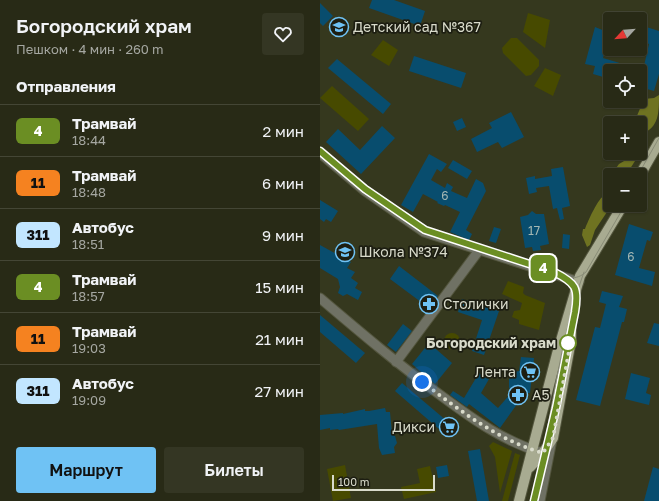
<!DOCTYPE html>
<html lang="ru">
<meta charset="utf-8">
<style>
body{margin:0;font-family:"Golos Text",sans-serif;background:#343623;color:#f1f3f6;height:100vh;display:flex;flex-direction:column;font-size:15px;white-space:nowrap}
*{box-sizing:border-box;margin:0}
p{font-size:13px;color:#a5a7a1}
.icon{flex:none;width:22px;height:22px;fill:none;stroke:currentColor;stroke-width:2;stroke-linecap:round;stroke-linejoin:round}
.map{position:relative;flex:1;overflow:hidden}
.details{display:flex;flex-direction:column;background:#282a16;width:320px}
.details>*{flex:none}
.badge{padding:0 8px;border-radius:6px;font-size:14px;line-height:26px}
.needle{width:26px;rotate:244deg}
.buttons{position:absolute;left:283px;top:12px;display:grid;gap:8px}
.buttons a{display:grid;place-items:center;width:44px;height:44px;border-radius:4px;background:#282a16;box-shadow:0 1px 3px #0004,0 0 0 1px #444635;font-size:20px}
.scale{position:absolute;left:12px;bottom:10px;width:103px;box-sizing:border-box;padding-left:4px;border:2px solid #d9dbcb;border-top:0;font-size:11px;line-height:14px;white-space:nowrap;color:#d9dbcb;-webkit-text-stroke:3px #1d1e12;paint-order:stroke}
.you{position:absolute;width:20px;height:20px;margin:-10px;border:3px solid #fff;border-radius:50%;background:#1a73e8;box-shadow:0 0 0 6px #1a73e833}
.map>.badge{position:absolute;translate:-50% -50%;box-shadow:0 0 0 2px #fff}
h2{padding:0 16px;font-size:15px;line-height:36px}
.round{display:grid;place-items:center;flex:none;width:42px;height:42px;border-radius:4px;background:#343623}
.head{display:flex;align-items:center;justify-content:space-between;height:68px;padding:0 16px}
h1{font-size:19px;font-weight:600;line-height:30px}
.cta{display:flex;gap:8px;margin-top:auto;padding:8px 16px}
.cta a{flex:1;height:46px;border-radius:4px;background:#6fc2f4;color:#111;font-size:16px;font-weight:600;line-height:46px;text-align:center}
.cta a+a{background:#343623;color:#f1f3f6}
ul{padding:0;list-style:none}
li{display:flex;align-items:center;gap:12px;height:52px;padding:0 16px;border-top:1px solid #444635}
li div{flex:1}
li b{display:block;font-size:15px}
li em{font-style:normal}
li .badge{min-width:44px;font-weight:700;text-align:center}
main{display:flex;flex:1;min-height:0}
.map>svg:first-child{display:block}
.green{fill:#474a00}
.forest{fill:#6f7321}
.building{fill:#084d6e}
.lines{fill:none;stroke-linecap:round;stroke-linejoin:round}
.minor-casing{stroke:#53553d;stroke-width:11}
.major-casing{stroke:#53553d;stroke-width:12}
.minor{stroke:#6f7164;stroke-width:9}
.major{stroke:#a8ab91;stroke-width:10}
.tram{stroke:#898c77;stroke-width:1}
.line-casing{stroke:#fff;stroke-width:9}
.line{stroke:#6b8e23;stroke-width:6}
.walk{stroke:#d9dbcb;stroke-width:4;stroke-dasharray:0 7.2}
.stop-dot{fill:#fff;stroke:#6b8e23;stroke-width:2}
.labels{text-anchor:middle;stroke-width:3.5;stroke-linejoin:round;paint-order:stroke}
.number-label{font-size:12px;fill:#a5b8b4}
.poi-label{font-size:14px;fill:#d9dbcb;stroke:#1d1e12;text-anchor:start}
.stop-label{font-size:14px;font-weight:bold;fill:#d9dbcb;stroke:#1d1e12;text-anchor:end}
</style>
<main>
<section class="details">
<div class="head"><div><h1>Богородский храм</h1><p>Пешком · 4 мин · 260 m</p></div><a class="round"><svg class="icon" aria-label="heart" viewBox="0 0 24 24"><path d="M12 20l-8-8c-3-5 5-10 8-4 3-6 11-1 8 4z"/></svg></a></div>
<h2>Отправления</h2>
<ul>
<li><span class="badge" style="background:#6b8e23;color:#fff">4</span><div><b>Трамвай</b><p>18:44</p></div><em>2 мин</em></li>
<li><span class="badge" style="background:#f58220;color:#111">11</span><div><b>Трамвай</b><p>18:48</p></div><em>6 мин</em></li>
<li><span class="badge" style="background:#c2e6ff;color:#111">311</span><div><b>Автобус</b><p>18:51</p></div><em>9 мин</em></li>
<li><span class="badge" style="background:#6b8e23;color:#fff">4</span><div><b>Трамвай</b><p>18:57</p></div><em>15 мин</em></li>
<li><span class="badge" style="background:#f58220;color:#111">11</span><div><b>Трамвай</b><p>19:03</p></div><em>21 мин</em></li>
<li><span class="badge" style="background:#c2e6ff;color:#111">311</span><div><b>Автобус</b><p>19:09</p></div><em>27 мин</em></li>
</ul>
<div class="cta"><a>Маршрут</a><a>Билеты</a></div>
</section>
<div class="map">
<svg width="339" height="501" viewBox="0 0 339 501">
<rect width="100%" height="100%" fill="#35381e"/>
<g class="green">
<path d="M208 13 230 20 225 48 203 32Z"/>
<path d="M191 38H197L219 60V66L211 75 206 76 183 53 182 48Z"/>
<path d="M63 40 78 50 69 66 51 55Z"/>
<path d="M225 68 241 75 233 96 214 86Z"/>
<path d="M12 86 49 119 38 131 0 98Z"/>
<path d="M188 281 204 287 203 293 205 295 225 303 219 330 199 324V320L192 317 194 311 200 310 202 303 182 294Z"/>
<circle cx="132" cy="341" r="8"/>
<path d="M173 442 192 451 180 493 175 457 169 446Z"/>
<path d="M195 453 200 455 188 501H182Z"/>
<path d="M25 465 31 498 13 501 7 469Z"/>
<path d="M110 466 116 492 84 499 81 487 100 483 97 469Z"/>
</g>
<g class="forest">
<path d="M339 95C339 113 339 127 322 134L320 132V123H314L324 99 334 98Z"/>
<path d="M311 157 315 161 306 175H291L299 164Z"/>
<path d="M285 195 290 200 291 206 275 230 270 245 267 247 262 235 263 229H265C268 221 278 198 285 195Z"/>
</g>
<g class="building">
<path d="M52 0H74L105 11 100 26 49 8Z"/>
<path d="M0 3 13 16 3 26 0 23Z"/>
<path d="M320 25 339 31V74L334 91 320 87V71H290V79L273 74 275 66 265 64 275 27 290 33 283 58 323 70 329 44 320 41Z"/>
<path d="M94 56 146 73 141 88 89 71Z"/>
<path d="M17 59 71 104 63 114 8 68Z"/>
<path d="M191 112 204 137 182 148 178 142 157 152 151 139 172 128 169 123Z"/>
<path d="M142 118 146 127 137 131 133 122Z"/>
<path d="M62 126 75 138 41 174 6 142 18 129 40 150Z"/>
<path d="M109 154 127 164 121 172 117 169 111 180 125 188 127 183 133 187 131 191 147 198 156 179 163 183 166 191 146 230 152 234 149 240 130 232 140 212 125 205 124 206 117 203 118 202 103 194 93 212 81 205Z"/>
<path d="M133 160 152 171 147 179 128 168Z"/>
<path d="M243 167 250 206 242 208 244 219 240 220 237 208 233 209 229 186 216 188 217 192 209 194 206 178 215 176V179L232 176 231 169Z"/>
<path d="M0 200 18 211 11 222 6 219 4 222 0 219Z"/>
<path d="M212 211 216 214H224L229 244 220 246 221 250 213 251 212 247 205 248 200 217 208 215Z"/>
<path d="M309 224 333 232 330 241 327 240 319 268 335 272 332 286 295 275Z"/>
<path d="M174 227 181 229 176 243 169 241Z"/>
<path d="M243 234 250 235 249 249 242 248Z"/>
<path d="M0 245 31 262 27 268 35 272 31 278 38 283 35 288 42 292 38 300 27 294 23 296 18 293 20 287 18 279 0 268Z"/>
<path d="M79 266 118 296 109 308 70 279Z"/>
<path d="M282 291 303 296 299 307 307 309 304 322H302L280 406 256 400 275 327 280 328 286 304 279 302Z"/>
<path d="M142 299 179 311 164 355 152 351 162 320 138 312Z"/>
<path d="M0 315 45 353 36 363 0 332Z"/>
<path d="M334 323 339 324V346L327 343Z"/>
<path d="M83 324 92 331 76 352 67 345Z"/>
<path d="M109 343 132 363 115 384 92 364Z"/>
<path d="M201 357 214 358 210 393H205L180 428 149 404 147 407 130 395 133 391 144 398 159 373 169 379 161 393 178 408 192 392 189 388V379L194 372 199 371Z"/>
<path d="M311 373 330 378 326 393 331 395 329 405 305 399Z"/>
<path d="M82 383 134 427 127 436 75 391Z"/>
<path d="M65 408 66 412H70L72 434 75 436 77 443 74 447 75 453 62 455 59 448 57 424 19 430 18 429 10 430V428L0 430V415L23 413V414L45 409V411H49Z"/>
<path d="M160 449 169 501H157L148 451Z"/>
<path d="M127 465 129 476 118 478 116 467Z"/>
<path d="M333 467 339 469V501H324Z"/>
</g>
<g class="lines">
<g class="minor-casing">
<g id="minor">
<path d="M0 153 45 191 104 232 259 282"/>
<path d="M0 298C40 332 80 366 123 397 154 420 185 442 223 453"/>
<path d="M76 362 160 249"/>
<path d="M220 501 232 440"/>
</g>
</g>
<g class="major-casing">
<g id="major">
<path d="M320 175 339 142"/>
<path d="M210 467 223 453 233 438 251 340V317"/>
<path d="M199 501 237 354 260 276 303 205"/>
</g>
</g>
<use href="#minor" class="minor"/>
<use href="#major" class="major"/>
<g class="tram">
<path d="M0 155 43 192 103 233 233 275C245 278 256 281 266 272L305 205"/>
<path d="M318 175 339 138"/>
<path d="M245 277C259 286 257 298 255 312"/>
<path d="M211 501C232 426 237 346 264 272"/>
</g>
</g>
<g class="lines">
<g class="line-casing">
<path id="line" d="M0 151 45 189 105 230 234 272C256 283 259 288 255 312L236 408 214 501"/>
</g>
<use href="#line" class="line"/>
<path class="walk" d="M102 382C140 410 177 440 223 453L233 438 251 340 248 343"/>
</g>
<defs>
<g id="school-ring" transform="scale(1)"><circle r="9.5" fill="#1d1e12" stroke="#6fc2f4" stroke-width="1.5"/><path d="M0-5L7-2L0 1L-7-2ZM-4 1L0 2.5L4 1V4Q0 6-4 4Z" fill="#6fc2f4"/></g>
<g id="pharmacy-ring" transform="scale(1)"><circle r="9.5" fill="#1d1e12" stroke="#6fc2f4" stroke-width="1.5"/><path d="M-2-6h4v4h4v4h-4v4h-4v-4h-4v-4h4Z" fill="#6fc2f4"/></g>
<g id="supermarket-ring" transform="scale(1)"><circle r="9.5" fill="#1d1e12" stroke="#6fc2f4" stroke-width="1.5"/><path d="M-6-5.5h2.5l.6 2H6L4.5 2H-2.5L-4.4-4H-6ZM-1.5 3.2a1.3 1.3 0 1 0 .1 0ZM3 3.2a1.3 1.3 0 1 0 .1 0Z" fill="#6fc2f4"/></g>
</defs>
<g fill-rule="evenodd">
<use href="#school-ring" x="19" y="27"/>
<use href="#school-ring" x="25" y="252"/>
<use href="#pharmacy-ring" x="109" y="304"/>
<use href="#supermarket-ring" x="210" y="372"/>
<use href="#pharmacy-ring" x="198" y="395"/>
<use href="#supermarket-ring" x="129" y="427"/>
</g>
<circle class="stop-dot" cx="248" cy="343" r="8"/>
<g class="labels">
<g class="number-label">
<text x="125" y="200">6</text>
<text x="214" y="235">17</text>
<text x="311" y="261">6</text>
</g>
<g class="poi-label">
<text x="33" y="32">Детский сад №367</text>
<text x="39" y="257">Школа №374</text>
<text x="123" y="309">Столички</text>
<text x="196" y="377" text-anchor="end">Лента</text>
<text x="212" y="400">А5</text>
<text x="115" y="432" text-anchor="end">Дикси</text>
</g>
<g class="stop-label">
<text x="236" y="348">Богородский храм</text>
</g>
</g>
</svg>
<div class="buttons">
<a><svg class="needle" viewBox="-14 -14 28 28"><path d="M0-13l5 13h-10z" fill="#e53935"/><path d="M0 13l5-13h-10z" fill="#a5a7a1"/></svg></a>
<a><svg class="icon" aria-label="locate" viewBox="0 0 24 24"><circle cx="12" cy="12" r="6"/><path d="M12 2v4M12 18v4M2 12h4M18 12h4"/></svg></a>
<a>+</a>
<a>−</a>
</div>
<div class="scale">100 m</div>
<div class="you" style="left:102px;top:382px"></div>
<b class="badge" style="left:223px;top:268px;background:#6b8e23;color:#fff">4</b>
</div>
</main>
